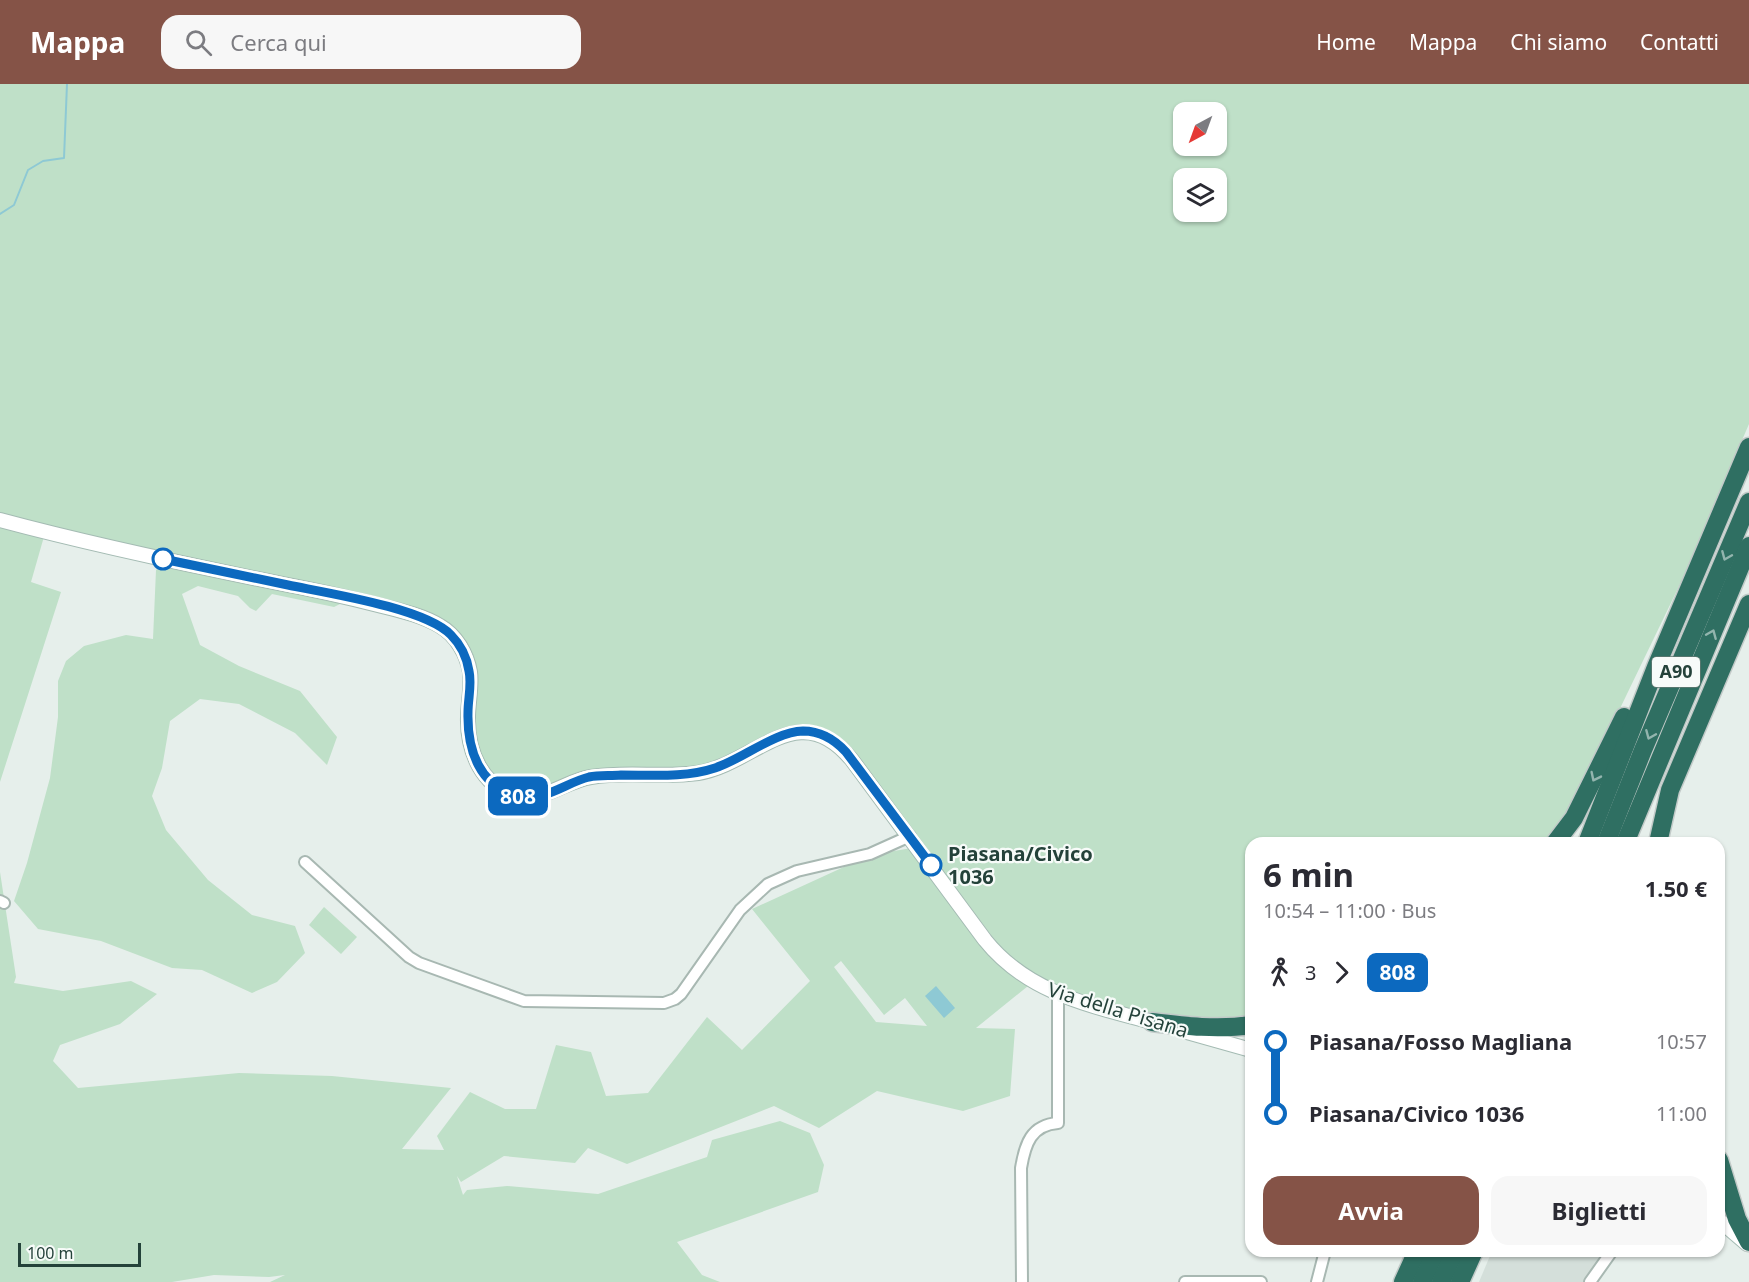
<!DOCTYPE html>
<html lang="it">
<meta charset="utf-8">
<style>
body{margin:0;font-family:"Noto Sans",sans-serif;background:#f7f7f7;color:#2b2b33;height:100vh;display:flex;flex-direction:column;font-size:22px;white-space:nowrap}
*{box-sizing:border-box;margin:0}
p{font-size:20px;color:#7c7c81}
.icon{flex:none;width:33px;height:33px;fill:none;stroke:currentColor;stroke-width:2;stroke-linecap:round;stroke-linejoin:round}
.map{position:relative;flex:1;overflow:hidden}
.panel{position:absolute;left:1245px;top:753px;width:480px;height:420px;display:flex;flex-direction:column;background:#fff;border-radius:18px;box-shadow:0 2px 4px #0004}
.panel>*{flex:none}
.badge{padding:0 12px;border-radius:9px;font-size:21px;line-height:39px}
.needle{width:39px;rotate:221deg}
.buttons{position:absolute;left:1173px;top:18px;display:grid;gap:12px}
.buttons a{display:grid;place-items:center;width:54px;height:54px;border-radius:12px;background:#fff;box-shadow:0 2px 4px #0004;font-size:30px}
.scale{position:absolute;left:18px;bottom:15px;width:123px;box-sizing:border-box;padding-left:6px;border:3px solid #24423a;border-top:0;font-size:16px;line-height:21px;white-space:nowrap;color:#24423a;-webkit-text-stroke:4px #f7fbf9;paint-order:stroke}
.map>.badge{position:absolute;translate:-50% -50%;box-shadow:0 0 0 3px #fff}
.legs{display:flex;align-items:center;gap:9px;height:66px;padding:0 18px;font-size:20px}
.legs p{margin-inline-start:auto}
.overview{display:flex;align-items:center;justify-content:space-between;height:102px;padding:0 18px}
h1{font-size:33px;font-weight:700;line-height:45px}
.cta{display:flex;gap:12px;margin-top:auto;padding:12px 18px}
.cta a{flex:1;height:69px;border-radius:18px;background:#855347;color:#fff;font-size:24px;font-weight:700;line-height:69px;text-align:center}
.cta a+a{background:#f7f7f7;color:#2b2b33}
ul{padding:0 18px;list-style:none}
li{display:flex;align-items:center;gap:21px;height:72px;font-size:22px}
li i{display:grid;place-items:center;width:9px;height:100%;margin:0 8px;background:currentColor}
li i::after{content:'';width:15px;height:15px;margin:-8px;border:4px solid;border-radius:50%;background:#fff}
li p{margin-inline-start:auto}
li:first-child i{background:linear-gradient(#0000 50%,currentColor 0)}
li:last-child i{background:linear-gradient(currentColor 50%,#0000 0)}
header{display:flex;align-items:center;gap:36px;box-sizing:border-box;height:84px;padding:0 30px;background:#855347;color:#fff}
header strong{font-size:28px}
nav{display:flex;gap:33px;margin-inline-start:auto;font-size:21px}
.search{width:420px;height:54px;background:#f7f7f7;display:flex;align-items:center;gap:15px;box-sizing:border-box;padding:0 21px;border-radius:18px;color:#7c7c81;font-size:22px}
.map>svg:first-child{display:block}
.built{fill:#d4dfda}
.green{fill:#bfe0c8;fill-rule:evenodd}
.water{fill:#8ec9d4}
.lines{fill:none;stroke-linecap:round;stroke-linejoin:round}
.stream{stroke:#8ec9d4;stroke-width:2}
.minor-casing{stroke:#a8b8b2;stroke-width:14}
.secondary-casing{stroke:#a4bbb3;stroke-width:16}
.motorway-casing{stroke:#c2cac8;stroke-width:21}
.minor{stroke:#fff;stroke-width:10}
.secondary{stroke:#fff;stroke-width:14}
.motorway{stroke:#2f6f62;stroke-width:18}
.oneway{stroke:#93b5ae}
.line-1-casing{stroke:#fff;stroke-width:14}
.line-1{stroke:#0c69bf;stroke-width:9}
.stop-1-dot{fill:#fff;stroke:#0c69bf;stroke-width:3}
.labels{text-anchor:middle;stroke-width:4.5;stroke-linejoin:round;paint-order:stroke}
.shield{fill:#f7fbf9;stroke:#637a73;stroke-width:1.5}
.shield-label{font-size:18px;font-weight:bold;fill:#24423a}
.stop-label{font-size:20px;font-weight:bold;fill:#24423a;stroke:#f7fbf9;text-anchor:start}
.street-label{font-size:20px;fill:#24423a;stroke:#f7fbf9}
</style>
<header>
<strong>Mappa</strong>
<div class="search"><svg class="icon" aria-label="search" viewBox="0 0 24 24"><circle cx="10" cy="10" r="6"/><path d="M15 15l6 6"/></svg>Cerca qui</div>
<nav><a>Home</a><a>Mappa</a><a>Chi siamo</a><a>Contatti</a></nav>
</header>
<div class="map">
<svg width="1749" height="1198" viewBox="0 0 1749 1198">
<rect width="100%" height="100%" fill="#e6efeb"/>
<path class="built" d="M1492 1167H1605L1583 1198H1479Z"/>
<g class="green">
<path d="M0 0H1749V340L1682 496 1571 726 1543 759H1251V933L1222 940 1159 934 1047 900 1010 876 859 676 829 647 808 642 787 645 700 683 590 687 539 707H517L496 696 481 677 472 648 461 555 384 516 47 442 31 498 61 508 0 698ZM1184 28H1216V62H1184ZM1184 94H1216V128H1184Z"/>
<path d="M163 480 344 518 334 523 272 510 256 527 250 524 238 512 198 502 182 510 200 561 239 582 300 607 337 653 327 681 295 649 239 620 200 615 170 637 162 684 152 712 166 746 208 796 252 831 295 842 305 869 277 898 252 909 202 886 172 884 101 857 38 845 14 817 27 779 50 694 58 633V597L66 577 84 562 126 551 153 555 156 486Z"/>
<path d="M918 763 1028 902 976 944 1015 945 1010 1012 963 1027 877 1007 819 1044 774 1022 627 1080 588 1064 575 1079 504 1072 461 1098 457 1092 463 1111 467 1106 507 1102 598 1110 707 1073 712 1056 780 1037 810 1049 824 1081 818 1108 677 1158 702 1191 720 1198H270L285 1191 269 1193 214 1191 172 1198H0V788L16 893 14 899 63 907 131 897 157 910 120 940 60 961 53 977 78 1004 239 989 332 992 451 1004 402 1065 444 1066 437 1052 470 1008 505 1025H536L556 961 591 968 606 1012 648 1009 707 933 742 966 810 897 752 825 870 771ZM841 877 884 931 905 914 927 942 876 938 834 883Z"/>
<path d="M324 823 357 853 341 870 309 841Z"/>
</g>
<path class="water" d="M936 902 955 924 944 934 925 912Z"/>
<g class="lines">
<path class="stream" d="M0 130 14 121 28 86 43 77 64 74 67 0"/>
<g class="minor-casing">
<g id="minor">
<path d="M305 778 409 873 419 879 524 917 664 919 675 915 681 910 740 826 768 800 797 787 870 770 910 752"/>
<path d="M0 817 4 819"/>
<path d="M1022 1198 1021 1084C1025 1060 1031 1041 1058 1039V910"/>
<path d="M1185 1198H1261"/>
<path d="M1317 1198 1325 1167"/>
<path d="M1590 1198 1612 1167"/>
</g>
</g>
<g class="secondary-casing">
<g id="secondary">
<path d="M0 436C93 461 188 481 283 500 315 506 346 513 378 521 398 526 422 531 440 542 456 551 467 570 470 588 472 602 468 619 468 633 467 667 482 704 518 712 546 717 565 697 591 693 626 687 663 694 698 689 757 679 798 611 852 676L985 856C1029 911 1094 922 1159 940"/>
<path d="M1187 948 1251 966"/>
<path d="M1719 1136 1747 1160"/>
</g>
</g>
<g class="motorway-casing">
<g id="motorway">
<path d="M1555 759 1574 734 1624 633"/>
<path d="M1587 759 1656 583 1749 363"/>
<path d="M1606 759 1643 666 1749 418"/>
<path d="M1625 759 1749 462"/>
<path d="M1658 759 1670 706 1749 520"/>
<path d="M1152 938C1185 942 1218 946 1251 941"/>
<path d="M1719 1076 1737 1135 1749 1158"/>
<path d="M1403 1198 1417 1167"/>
<path d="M1422 1198 1436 1167"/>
<path d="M1441 1198 1455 1167"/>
<path d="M1460 1198 1474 1167"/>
</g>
</g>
<use href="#minor" class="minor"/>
<use href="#secondary" class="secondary"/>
<use href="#motorway" class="motorway"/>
</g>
<defs><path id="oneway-chevron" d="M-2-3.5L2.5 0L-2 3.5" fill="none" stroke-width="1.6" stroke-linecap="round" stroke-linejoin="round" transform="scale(1.5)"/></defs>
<g class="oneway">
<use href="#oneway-chevron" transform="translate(1726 472) rotate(113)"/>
<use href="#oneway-chevron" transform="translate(1712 550) rotate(-67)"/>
<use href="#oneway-chevron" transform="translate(1650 651) rotate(113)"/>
<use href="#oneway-chevron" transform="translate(1595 693) rotate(116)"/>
</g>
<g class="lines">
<g class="line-1-casing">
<path id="line-1" d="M163 475C205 484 246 492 288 501 327 509 425 524 451 551 461 561 467 574 469 587 472 600 468 615 468 628 467 665 479 704 520 712 546 717 565 699 589 693 599 691 610 692 621 691 652 691 685 694 715 684 743 675 774 648 803 647 821 647 835 656 846 668L931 781"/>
</g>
<use href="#line-1" class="line-1"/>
</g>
<g class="stop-1-dot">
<circle cx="163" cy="475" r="10"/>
<circle cx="931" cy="781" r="10"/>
</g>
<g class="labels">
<rect class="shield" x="1652" y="573" width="48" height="30" rx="4.5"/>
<g class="shield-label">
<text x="1676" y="594">A90</text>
</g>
<g class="stop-label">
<text x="948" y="777">Piasana/Civico<tspan x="948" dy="23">1036</tspan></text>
</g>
<g class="street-label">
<text transform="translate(1118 926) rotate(17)" y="7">Via della Pisana</text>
</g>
</g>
</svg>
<div class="buttons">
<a><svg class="needle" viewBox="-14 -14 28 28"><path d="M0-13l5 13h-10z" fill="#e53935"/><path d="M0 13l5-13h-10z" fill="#7c7c81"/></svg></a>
<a><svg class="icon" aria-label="layers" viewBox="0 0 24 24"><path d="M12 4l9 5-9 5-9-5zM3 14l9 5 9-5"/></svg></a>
</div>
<div class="scale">100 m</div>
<b class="badge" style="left:518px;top:712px;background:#0c69bf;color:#fff">808</b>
<section class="panel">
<div class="overview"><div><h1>6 min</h1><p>10:54 – 11:00 · Bus</p></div><b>1.50 €</b></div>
<div class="legs"><svg class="icon" aria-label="walk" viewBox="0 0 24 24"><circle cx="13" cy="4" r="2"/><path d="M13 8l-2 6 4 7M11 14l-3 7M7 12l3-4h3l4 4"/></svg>3<svg class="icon" aria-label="forward" viewBox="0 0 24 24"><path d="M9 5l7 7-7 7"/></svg><b class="badge" style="background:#0c69bf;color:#fff">808</b></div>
<ul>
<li><i style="color:#0c69bf"></i><b>Piasana/Fosso Magliana</b><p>10:57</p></li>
<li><i style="color:#0c69bf"></i><b>Piasana/Civico 1036</b><p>11:00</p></li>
</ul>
<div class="cta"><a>Avvia</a><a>Biglietti</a></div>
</section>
</div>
